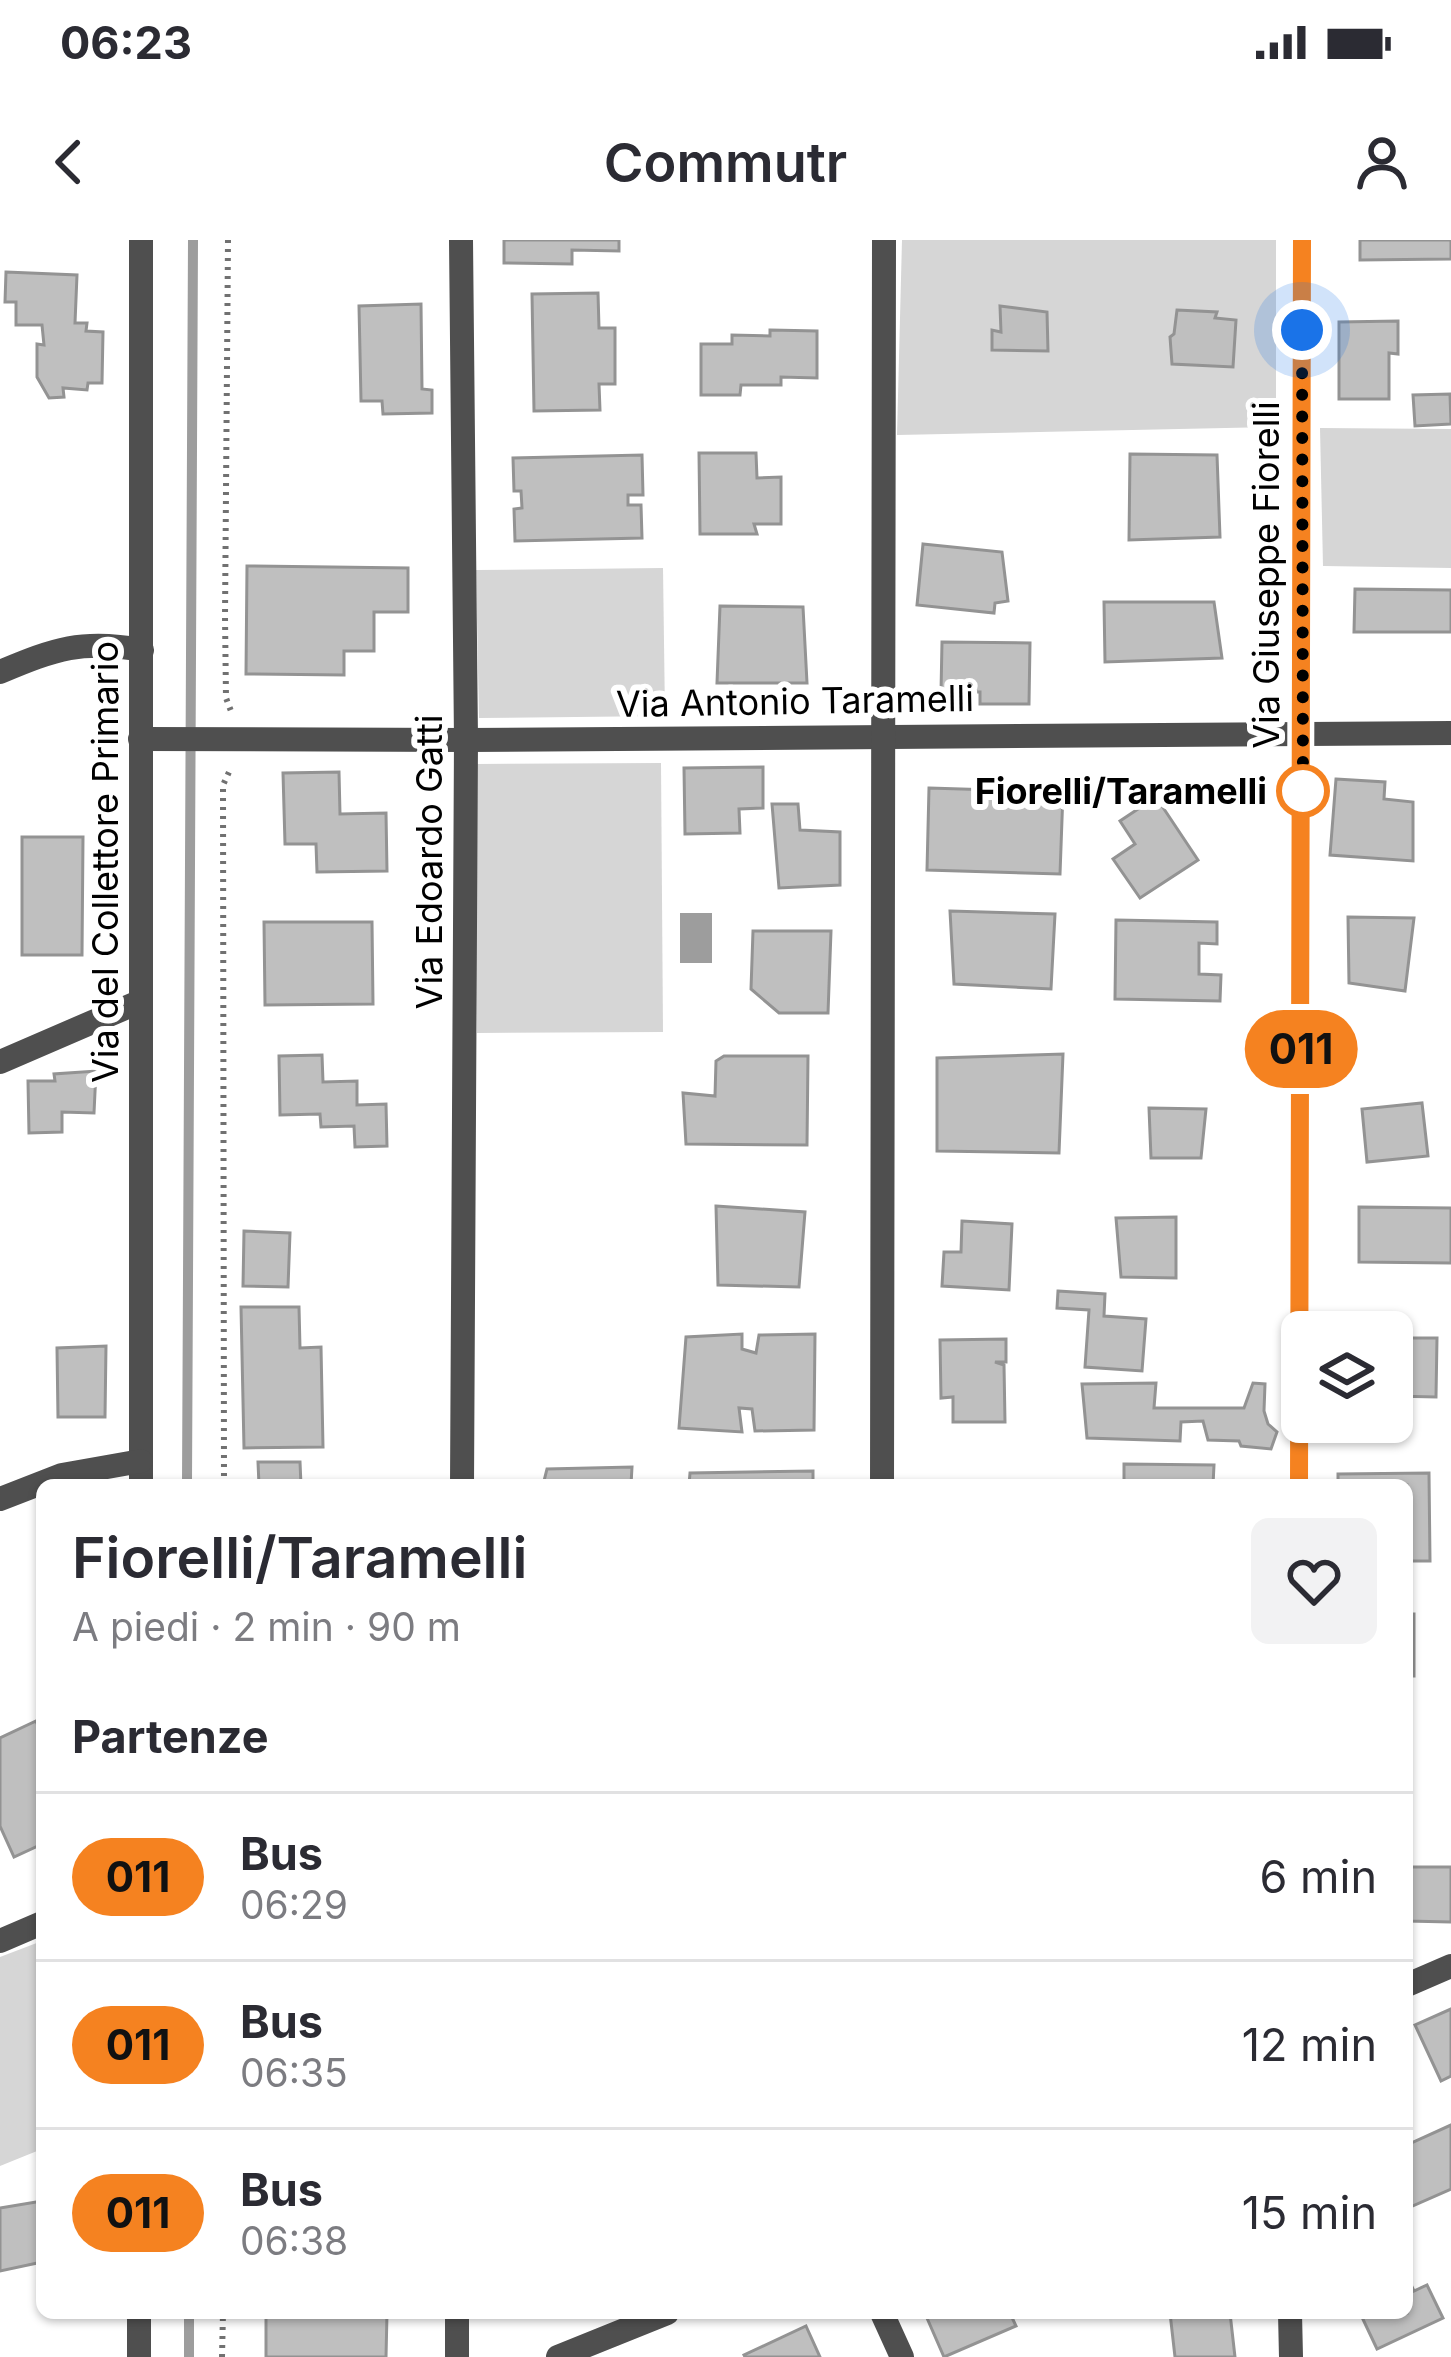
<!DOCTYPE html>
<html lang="it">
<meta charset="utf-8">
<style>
body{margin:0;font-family:Inter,sans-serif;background:#f2f2f3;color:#2b2b33;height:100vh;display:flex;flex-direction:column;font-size:45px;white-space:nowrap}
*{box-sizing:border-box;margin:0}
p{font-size:39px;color:#7c7c81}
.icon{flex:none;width:66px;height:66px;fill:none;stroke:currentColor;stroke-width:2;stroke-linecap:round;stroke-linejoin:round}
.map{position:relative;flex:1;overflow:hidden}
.side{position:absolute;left:36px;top:1239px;width:1377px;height:840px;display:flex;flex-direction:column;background:#fff;border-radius:18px;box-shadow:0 3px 9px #0004}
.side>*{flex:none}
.badge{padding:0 24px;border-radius:39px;font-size:42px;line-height:78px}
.buttons{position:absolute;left:1281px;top:1071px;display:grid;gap:24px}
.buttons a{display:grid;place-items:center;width:132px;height:132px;border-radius:18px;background:#fff;box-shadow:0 3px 9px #0004;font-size:60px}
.you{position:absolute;width:60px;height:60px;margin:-30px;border:9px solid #fff;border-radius:50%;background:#1a73e8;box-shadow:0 0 0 18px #1a73e833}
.map>.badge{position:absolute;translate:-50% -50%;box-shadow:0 0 0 6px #fff}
h2{padding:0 36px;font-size:45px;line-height:108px}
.round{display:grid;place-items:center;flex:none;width:126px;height:126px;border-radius:18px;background:#f2f2f3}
.overview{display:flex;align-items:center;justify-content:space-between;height:204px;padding:0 36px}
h1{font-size:57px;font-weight:600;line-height:90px}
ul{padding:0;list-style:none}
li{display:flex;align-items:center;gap:36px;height:168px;padding:0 36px;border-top:3px solid #e1e1e2}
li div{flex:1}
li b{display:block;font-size:45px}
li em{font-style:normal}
li .badge{min-width:132px;font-weight:700;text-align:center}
.status{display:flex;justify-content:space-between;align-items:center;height:84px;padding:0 60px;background:#fff;direction:ltr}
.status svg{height:33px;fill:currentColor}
header{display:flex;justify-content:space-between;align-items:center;height:156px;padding:0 36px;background:#fff;font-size:54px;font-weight:600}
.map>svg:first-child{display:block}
.green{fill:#d6d6d6}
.water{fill:#9d9d9d}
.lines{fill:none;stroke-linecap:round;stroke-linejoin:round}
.stream{stroke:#9d9d9d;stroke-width:10}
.building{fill:#bfbfbf;stroke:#939393;stroke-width:3}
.path{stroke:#717171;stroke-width:6;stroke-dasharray:3 6;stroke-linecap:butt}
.minor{stroke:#4f4f4f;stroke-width:24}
.line-casing{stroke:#fff;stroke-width:27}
.line{stroke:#f58220;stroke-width:18}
.walk{stroke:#000;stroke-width:12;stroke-dasharray:0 21.6}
.stop-dot{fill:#fff;stroke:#f58220;stroke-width:6}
.labels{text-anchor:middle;stroke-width:12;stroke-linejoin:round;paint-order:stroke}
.street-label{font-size:36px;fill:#000;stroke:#fff}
.stop-label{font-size:36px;font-weight:bold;fill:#000;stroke:#fff;text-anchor:end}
</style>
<div class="status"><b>06:23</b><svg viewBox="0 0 49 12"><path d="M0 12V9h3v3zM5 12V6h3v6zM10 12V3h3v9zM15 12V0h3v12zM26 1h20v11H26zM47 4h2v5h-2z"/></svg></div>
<header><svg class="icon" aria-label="back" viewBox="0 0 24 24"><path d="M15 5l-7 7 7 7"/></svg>Commutr<svg class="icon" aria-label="person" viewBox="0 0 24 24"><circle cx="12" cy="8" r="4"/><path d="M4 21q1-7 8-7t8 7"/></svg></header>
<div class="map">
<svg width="1451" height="2117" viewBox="0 0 1451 2117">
<rect width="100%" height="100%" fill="#fff"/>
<g class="green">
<path d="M902 0H1276V187L897 195Z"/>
<path d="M1320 188 1451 189V328L1323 326Z"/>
<path d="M663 328 665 476 479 478 476 330Z"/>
<path d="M661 523 663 792 477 793 475 524Z"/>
<path d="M42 1701V1909L0 1926V1717Z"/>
</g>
<rect class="water" x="680" y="673" width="32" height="50"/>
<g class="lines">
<g class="stream">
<path d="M187 1245 193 0"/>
<path d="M189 2117V2073"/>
</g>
</g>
<g class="building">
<path d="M504 0H619V11L572 10V24L504 23Z"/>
<path d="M1360 0H1451V19L1360 20Z"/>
<path d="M6 32 77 35 75 83H87L86 91 103 92 102 143H88L87 150 63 148 64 157 49 158 37 137V104L44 105 42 85H16V62H5Z"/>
<path d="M598 53 599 88H615V144H599L600 170 534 171 532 54Z"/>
<path d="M421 64 422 149 432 150V173L383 174 382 161H361L359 66Z"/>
<path d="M1000 66 1047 72 1048 111 992 110V90L1001 92Z"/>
<path d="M1177 70 1217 72 1215 78 1236 80 1233 127 1172 124 1170 97 1174 94Z"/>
<path d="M1398 81V114L1389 113V159H1339V82Z"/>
<path d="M770 90 817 91V138L781 137V145H741L740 155H701V104H732V95L770 96Z"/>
<path d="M1450 154 1451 184 1415 186 1413 155Z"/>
<path d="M699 213H756L757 238 781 237V284H754L757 294H700Z"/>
<path d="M1130 214 1217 215 1220 297 1129 300Z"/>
<path d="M642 215 643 255H628V265H641L642 298 515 301 514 269 522 268 521 251H514L513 218Z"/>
<path d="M923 304 1002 312 1008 361 995 363 994 373 917 365Z"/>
<path d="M247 326 408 328V372H374V411H344V435L246 434Z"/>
<path d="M1355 349 1451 350V392H1354Z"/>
<path d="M1104 362H1214L1222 418 1105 422Z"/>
<path d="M720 366 803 367 807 443H717Z"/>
<path d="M942 402 1030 403 1029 464H980V452H941Z"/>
<path d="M763 527V568L739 569 740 593 685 594 684 528Z"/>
<path d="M339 532 340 574 386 573 387 631 317 632 316 604H285L283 533Z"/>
<path d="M1336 539 1385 542 1384 559 1413 562V621L1330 615Z"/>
<path d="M929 548 1063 552 1060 634 927 630Z"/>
<path d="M1156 557 1198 620 1140 658 1113 619 1135 604 1120 581Z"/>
<path d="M772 564H798L800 590 840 592V645L779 648Z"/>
<path d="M22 597H83L82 715H22Z"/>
<path d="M950 671 1055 674 1051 749 954 744Z"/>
<path d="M1348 677 1414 678 1405 751 1349 743Z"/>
<path d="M1116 680 1217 682V704L1199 703V734L1221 735 1220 761 1115 759Z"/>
<path d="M264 682H372L373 764 265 765Z"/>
<path d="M753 691H831L828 773H779L751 749Z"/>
<path d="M1063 814 1059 913 937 911V818Z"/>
<path d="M322 815 323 842 357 841V865L386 864 387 906 355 907 354 886 321 887 320 874 280 875 279 816Z"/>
<path d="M724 816H808L807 905 686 904 683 853 715 856 716 821Z"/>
<path d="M96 831 94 873 62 872V892L29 893 28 841H55L54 834Z"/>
<path d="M1422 863 1428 916 1367 922 1362 869Z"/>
<path d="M1149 868 1206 869 1201 918H1151Z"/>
<path d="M716 966 805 972 799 1047 718 1045Z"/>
<path d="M1359 967 1451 968V1023L1359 1022Z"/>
<path d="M1176 977V1038L1121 1037 1116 978Z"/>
<path d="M962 981 1012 984 1009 1050 942 1046 944 1012H961Z"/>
<path d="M244 991 290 993 288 1047 243 1046Z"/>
<path d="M1058 1051 1105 1054 1104 1076 1146 1079 1142 1131 1085 1127 1089 1070 1057 1068Z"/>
<path d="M241 1067H299L300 1108 321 1107 323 1207 244 1208Z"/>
<path d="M742 1094V1109L756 1113 759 1095 815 1094 814 1190 755 1191 752 1169 739 1168 742 1192 679 1188 686 1097Z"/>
<path d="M1392 1098H1437L1436 1157 1392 1156Z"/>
<path d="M1006 1099V1122H995L1004 1125 1005 1182H953V1157L941 1158 940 1100Z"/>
<path d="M106 1106 105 1177H58L57 1108Z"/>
<path d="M1156 1143 1154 1168H1244L1253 1143 1265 1144 1264 1171 1268 1184 1277 1192 1271 1209 1241 1206 1239 1201 1208 1200 1203 1181 1181 1182 1180 1201 1087 1198 1082 1144Z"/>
<path d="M258 1222H300L301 1245H259Z"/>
<path d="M1124 1224 1214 1225 1213 1245H1124Z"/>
<path d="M632 1227 631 1245H543L547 1229Z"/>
<path d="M813 1231V1245H689L690 1233Z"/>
<path d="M1429 1233 1430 1321H1407V1245H1338V1234Z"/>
<rect x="1407" y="1374" width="7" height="62"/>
<path d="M36 1481 42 1494V1604L14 1617 0 1586V1498Z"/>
<path d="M1407 1627H1451V1682L1407 1681Z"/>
<path d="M1451 1769V1836L1441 1841 1415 1785Z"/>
<path d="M1451 1885V1949L1408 1968 1407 1905Z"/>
<path d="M42 1961V2022L0 2031V1968Z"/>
<path d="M1407 2036 1414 2051 1427 2045 1443 2078 1377 2109 1360 2073H1407Z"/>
<path d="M266 2073H387L386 2117H266Z"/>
<path d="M938 2073H1010L1016 2086 944 2117 927 2078Z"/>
<path d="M1170 2073H1230L1235 2117H1175Z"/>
<path d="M806 2086 820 2117H745L744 2115Z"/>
</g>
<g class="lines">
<g class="path">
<path d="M228 0 225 377 226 458 231 471"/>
<path d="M224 1245 223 545 230 530"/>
<path d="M222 2117 223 2073"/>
</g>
<g class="minor">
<path d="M461 0 466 500 462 1245"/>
<path d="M0 432C55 409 82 399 142 410"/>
<path d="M140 499 466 500 1451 493"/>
<path d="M0 822 139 762"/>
<path d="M141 1245V0"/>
<path d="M882 1245 884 0"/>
<path d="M1299 1245 1302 0"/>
<path d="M0 1259 62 1235 141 1221"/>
<path d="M0 1701 42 1683"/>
<path d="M1407 1745 1451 1726"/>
<path d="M882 2073 902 2117"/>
<path d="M1290 2073 1291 2117"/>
<path d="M139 2117V2073"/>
<path d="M457 2117V2073"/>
<path d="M558 2117 667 2073"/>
</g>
</g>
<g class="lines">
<g class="line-casing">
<path id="line" d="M1299 1245 1302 0"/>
</g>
<use href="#line" class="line"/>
<path class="walk" d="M1302 90 1303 551"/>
</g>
<circle class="stop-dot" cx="1303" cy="551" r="24"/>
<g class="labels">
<g class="street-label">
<text transform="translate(1266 335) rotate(-90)" y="13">Via Giuseppe Fiorelli</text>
<text transform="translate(795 461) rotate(-1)" y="13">Via Antonio Taramelli</text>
<text transform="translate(105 622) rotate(-90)" y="13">Via del Collettore Primario</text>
<text transform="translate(429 622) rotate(-90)" y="13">Via Edoardo Gatti</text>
</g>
<g class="stop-label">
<text x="1267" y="564">Fiorelli/Taramelli</text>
</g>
</g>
</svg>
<div class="buttons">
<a><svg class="icon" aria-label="layers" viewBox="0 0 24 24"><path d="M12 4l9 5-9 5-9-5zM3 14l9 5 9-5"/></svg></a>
</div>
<div class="you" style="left:1302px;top:90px"></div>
<b class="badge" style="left:1301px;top:809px;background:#f58220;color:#111">011</b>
<section class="side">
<div class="overview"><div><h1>Fiorelli/Taramelli</h1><p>A piedi · 2 min · 90 m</p></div><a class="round"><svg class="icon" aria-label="heart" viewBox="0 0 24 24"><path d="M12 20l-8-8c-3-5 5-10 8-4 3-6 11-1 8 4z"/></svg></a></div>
<h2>Partenze</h2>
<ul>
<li><span class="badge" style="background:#f58220;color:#111">011</span><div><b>Bus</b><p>06:29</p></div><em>6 min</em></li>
<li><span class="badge" style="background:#f58220;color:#111">011</span><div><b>Bus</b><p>06:35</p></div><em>12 min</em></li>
<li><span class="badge" style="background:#f58220;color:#111">011</span><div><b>Bus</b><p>06:38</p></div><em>15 min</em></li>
</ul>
</section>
</div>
